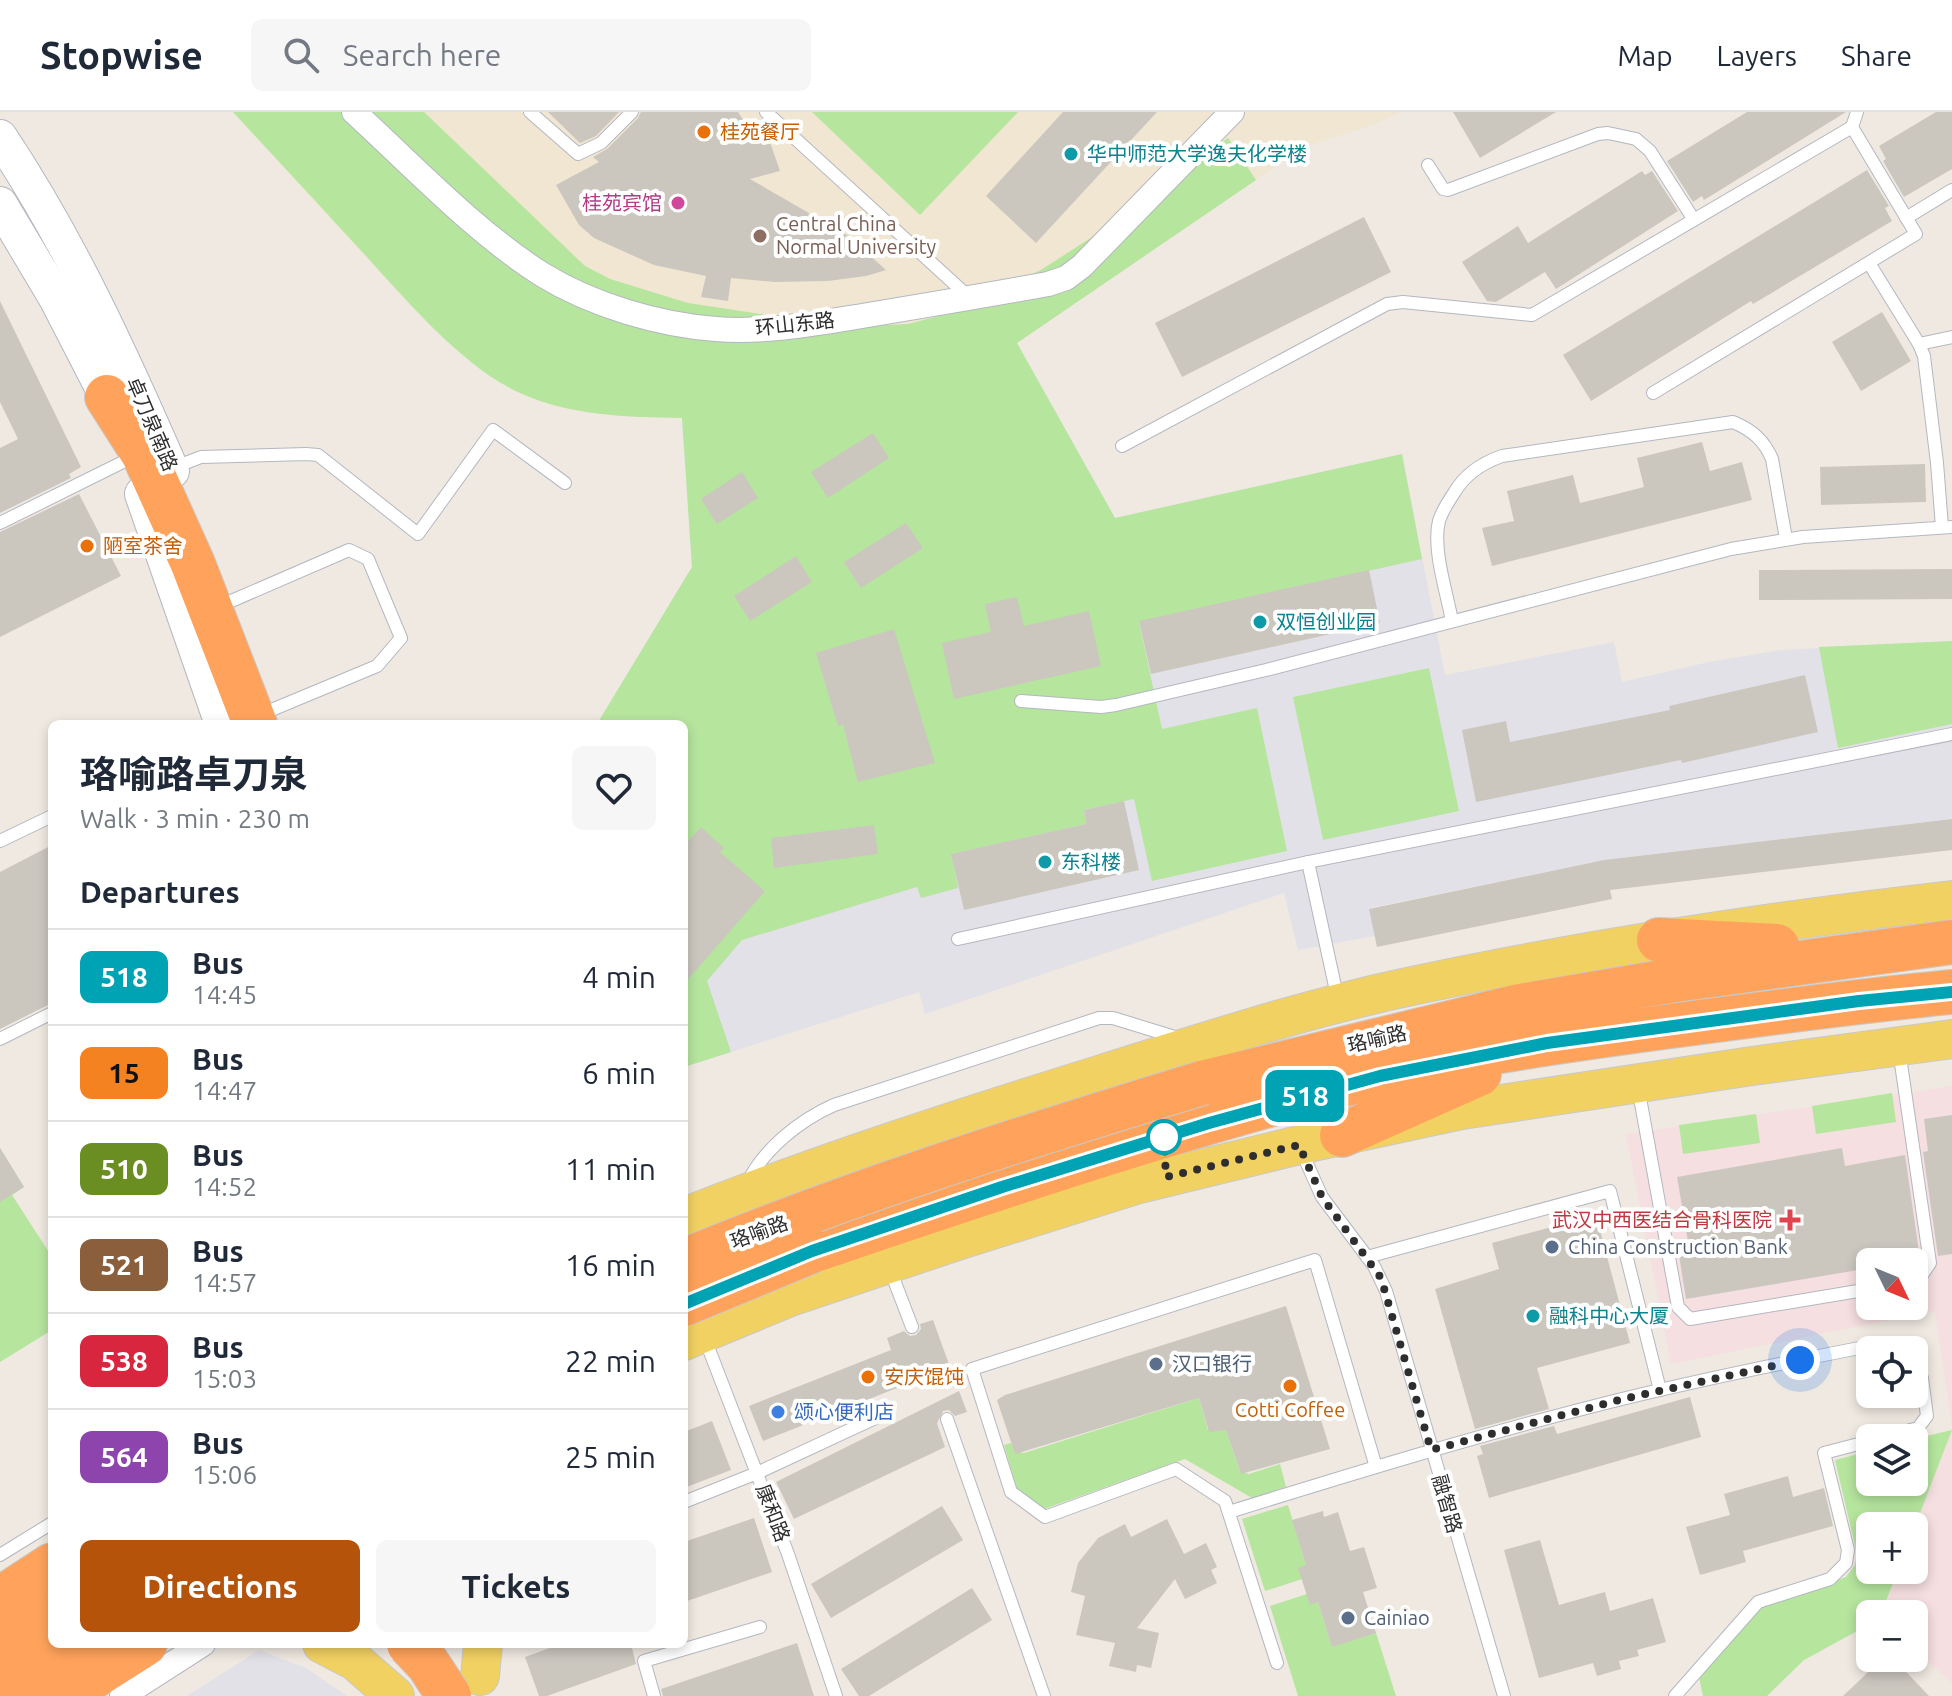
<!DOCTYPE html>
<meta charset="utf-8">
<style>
body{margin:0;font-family:Ubuntu,"Noto Sans SC",sans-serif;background:#f6f6f7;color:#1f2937;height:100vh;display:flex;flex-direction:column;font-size:30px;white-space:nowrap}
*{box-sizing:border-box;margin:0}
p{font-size:26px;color:#747a83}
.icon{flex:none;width:44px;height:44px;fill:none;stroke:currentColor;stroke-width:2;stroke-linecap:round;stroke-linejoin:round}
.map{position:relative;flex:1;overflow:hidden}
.drawer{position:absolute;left:48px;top:608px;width:640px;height:928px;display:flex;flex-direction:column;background:#fff;border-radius:12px;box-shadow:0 4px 12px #0003}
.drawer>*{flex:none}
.badge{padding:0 16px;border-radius:12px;font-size:28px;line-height:52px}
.needle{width:52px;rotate:133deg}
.fabs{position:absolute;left:1856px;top:1136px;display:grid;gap:16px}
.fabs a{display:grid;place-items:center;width:72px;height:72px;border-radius:12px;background:#fff;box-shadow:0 4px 12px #0003;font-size:40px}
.you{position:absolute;width:40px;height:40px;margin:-20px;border:6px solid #fff;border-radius:50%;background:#1a73e8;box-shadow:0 0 0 12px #1a73e833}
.map>.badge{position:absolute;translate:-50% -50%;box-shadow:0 0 0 4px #fff}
h2{padding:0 32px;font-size:30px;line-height:72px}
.round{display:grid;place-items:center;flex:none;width:84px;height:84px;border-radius:12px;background:#f6f6f7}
.overview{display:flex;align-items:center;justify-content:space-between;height:136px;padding:0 32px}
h1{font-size:38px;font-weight:700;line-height:60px}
.button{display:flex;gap:16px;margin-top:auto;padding:16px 32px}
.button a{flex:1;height:92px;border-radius:12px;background:#b45309;color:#fff;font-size:32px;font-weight:700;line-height:92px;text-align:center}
.button a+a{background:#f6f6f7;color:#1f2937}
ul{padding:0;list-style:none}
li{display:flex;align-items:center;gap:24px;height:96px;padding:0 32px;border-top:2px solid #e0e1e3}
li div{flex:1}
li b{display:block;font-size:30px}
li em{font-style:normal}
li .badge{min-width:88px;font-weight:700;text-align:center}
header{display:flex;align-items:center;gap:48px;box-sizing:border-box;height:112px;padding:0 40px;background:#fff;border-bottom:2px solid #e0e1e3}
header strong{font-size:38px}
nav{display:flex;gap:44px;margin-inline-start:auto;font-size:28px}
.search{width:560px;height:72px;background:#f6f6f7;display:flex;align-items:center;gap:20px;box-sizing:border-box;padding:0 28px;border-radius:12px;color:#747a83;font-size:30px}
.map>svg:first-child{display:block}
.industrial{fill:#e3e1e8}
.education{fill:#f0e6d1}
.medical{fill:#f5dfe0;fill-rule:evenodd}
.green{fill:#b6e59e}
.building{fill:#cbc7bf}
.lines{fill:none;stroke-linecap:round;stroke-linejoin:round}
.lane-casing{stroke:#b4b7c1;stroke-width:14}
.street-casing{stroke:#b4b7c1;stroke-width:26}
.secondary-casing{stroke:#b4b7c1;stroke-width:36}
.primary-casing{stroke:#c9c9c9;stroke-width:40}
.highway-casing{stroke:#c9c9c9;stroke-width:46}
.lane{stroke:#fff;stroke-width:12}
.street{stroke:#fff;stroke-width:24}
.secondary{stroke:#fff;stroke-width:34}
.primary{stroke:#f2d163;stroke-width:38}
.highway{stroke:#ffa35c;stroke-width:44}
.highway-bridge-casing{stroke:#c9c9c9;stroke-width:46;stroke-linecap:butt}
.highway-bridge{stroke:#ffa35c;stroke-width:44}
.line-casing{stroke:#fff;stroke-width:18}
.line{stroke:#00a3b4;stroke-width:12}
.walk{stroke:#2e2e2e;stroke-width:8;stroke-dasharray:0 14.4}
.food-dot{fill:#e8710a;stroke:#fff;stroke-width:3}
.culture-dot{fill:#0f9aa8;stroke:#fff;stroke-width:3}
.hotel-dot{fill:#d1479c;stroke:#fff;stroke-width:3}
.education-dot{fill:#8d6e63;stroke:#fff;stroke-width:3}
.stop-dot{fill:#fff;stroke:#00a3b4;stroke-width:4}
.health-dot{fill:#e0444e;stroke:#fff;stroke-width:3}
.service-dot{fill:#5c6f8a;stroke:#fff;stroke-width:3}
.shop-dot{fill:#3f7fe0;stroke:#fff;stroke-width:3}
.labels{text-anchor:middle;stroke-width:8;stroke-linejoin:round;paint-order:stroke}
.food-label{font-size:20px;fill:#c56008;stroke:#fff;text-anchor:start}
.culture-label{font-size:20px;fill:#0d838f;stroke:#fff;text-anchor:start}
.hotel-label{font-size:20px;fill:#b23c85;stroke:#fff;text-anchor:end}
.education-label{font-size:20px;fill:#785e54;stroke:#fff;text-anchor:start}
.street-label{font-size:20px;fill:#2e2e2e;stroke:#fff}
.health-label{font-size:20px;fill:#be3a42;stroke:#fff;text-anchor:end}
.service-label{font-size:20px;fill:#4e5e75;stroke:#fff;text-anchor:start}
.shop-label{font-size:20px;fill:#366cbe;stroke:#fff;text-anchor:start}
</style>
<header>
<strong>Stopwise</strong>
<div class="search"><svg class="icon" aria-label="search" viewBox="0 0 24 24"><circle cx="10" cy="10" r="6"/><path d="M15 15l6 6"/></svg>Search here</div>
<nav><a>Map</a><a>Layers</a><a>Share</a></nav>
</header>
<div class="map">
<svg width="1952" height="1584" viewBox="0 0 1952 1584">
<rect width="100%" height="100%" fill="#efe9e1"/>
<g class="industrial">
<path d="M1017 231 1115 406 1402 342 1445 563 1614 530 1622 570 1709 550 1782 538 1952 529V707L1604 748 1370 796 1375 824 1298 838 1284 781 925 902 919 880 684 955V612H597L692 455 682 306Z"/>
<path d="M259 1538 306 1556 347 1584H187Z"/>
</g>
<path class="education" d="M233 0H1401L1375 12 1304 35 1017 231 616 304 557 295 518 280 457 238 398 180Z"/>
<g class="medical">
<path d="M1952 974V1314L1935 1199 1671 1252 1626 1022ZM1870 1150H1914V1194H1870Z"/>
<path d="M1952 1319V1571L1914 1537V1502H1881L1898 1458H1914V1417Z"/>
</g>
<g class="green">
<path d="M233 0H424L585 154 610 167 688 191 846 215 908 212 947 202 1041 158 1092 125 1228 26 1256 68 1017 231 1115 406 1402 342 1422 447 1139 510 1162 617 1257 596 1287 739 1152 769 1134 687 1084 698 1086 712 952 742 958 776 921 786 917 775 742 828 707 869 731 940 684 955V612H597L692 455 682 306C627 305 571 304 520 281 464 256 407 189 366 144 322 96 277 48 233 0Z"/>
<path d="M812 0H1018L920 103Z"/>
<path d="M1952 529V612L1838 636 1819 535Z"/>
<path d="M1429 556 1459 699 1323 728 1293 585Z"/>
<path d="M1892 981 1896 1010 1816 1022 1812 994Z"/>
<path d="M1756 1002 1760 1031 1683 1042 1679 1013Z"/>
<path d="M0 1036 24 1075 12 1083 52 1145V1218L0 1250Z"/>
<path d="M1199 1286 1208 1318 1225 1315 1240 1359 1249 1362 1280 1352 1286 1375 1252 1386 1185 1347 1044 1397 1017 1377 1004 1333 1011 1331 1015 1339 1024 1341Z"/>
<path d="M1952 1318 1914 1417V1414H1870V1458H1898L1881 1502H1870V1512L1804 1548 1767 1584H1703L1699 1565 1761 1496 1846 1465 1855 1453 1857 1442 1835 1348 1870 1339V1370H1914V1327Z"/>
<path d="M1288 1393 1306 1453 1302 1467 1265 1479 1242 1407Z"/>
<path d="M1307 1482 1318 1490 1332 1534 1376 1521 1396 1584H1298L1270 1494Z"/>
</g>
<g class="building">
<path d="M548 0H619L596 24 580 31Z"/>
<path d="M641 0H738L748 15 763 10 780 59 750 67 847 123 886 158 866 164 828 169 775 170 731 166 728 189 701 185 706 164 654 153 594 126 579 113 556 73 599 50 593 45 607 37 638 6Z"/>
<path d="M1063 0H1157L1036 131 986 84Z"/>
<path d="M1453 0H1556L1480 46Z"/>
<path d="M1747 0H1846L1704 88 1702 84 1693 90 1667 49Z"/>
<path d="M1936 0H1952V57L1904 85 1883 49 1886 47 1879 34Z"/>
<path d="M1867 58 1889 94 1885 96 1892 109 1753 192 1751 189 1591 289 1563 243Z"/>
<path d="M1642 59 1645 63 1652 59 1678 99 1556 177 1545 160 1496 190 1487 189 1462 150 1518 114 1528 131Z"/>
<path d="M1364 105 1391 160 1182 265 1155 211Z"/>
<path d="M0 189 81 355 69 362 71 366 0 401V336L18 327 0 290Z"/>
<path d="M1882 200 1911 249 1861 279 1832 230Z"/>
<path d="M873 321 889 346 828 386 811 360Z"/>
<path d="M1702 330 1710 359 1742 350 1752 388 1492 454 1482 416 1514 409 1507 379 1573 363 1580 391 1613 383 1644 375 1637 346Z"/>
<path d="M1925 352 1926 390 1821 393 1820 355Z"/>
<path d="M742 360 758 386 717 412 701 387Z"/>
<path d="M79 382 121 464 0 525V420Z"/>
<path d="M906 411 923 436 861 476 844 450Z"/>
<path d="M796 444 812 470 750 509 734 484Z"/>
<path d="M1952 457V487L1759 488V458Z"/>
<path d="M1369 458 1380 511 1151 562 1139 509Z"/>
<path d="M1017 485 1024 514 1089 499 1101 554 954 587 942 531 991 520 985 492Z"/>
<path d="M894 517 935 651 858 670 843 612 838 614 816 541Z"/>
<path d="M1805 563 1818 620 1682 651 1681 648 1476 690 1462 618 1506 609 1510 630 1670 598 1669 594Z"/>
<path d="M1124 689 1139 758 964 798 951 742 1086 712 1084 698Z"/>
<path d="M1952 707V738L1610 778 1612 787 1377 835 1369 797 1604 748Z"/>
<path d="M874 713 878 742 774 756 771 726Z"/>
<path d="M701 715 724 736 720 740 765 779 684 872V734Z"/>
<path d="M52 733V891L0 917V760Z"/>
<path d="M1952 1003V1142L1938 1144 1923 1040 1928 1039 1924 1007Z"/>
<path d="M0 1036 24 1075 0 1090Z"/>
<path d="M1842 1036 1845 1054 1905 1043 1920 1147 1870 1150V1156L1686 1187 1679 1143 1690 1141 1677 1065Z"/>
<path d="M1596 1103 1630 1231 1537 1256 1549 1297 1475 1317 1435 1177 1499 1157 1492 1131Z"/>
<path d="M1286 1194 1330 1337 1241 1362 1226 1318 1209 1320 1199 1286 1015 1342 997 1288 1005 1283Z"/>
<path d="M933 1208 950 1255 763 1329 749 1294 891 1238 887 1226 904 1219 910 1224 916 1223 921 1217 920 1212Z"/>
<path d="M959 1279 967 1300 955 1304 949 1298 943 1299 937 1311 945 1335 794 1407 776 1370Z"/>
<path d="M1690 1285 1701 1325 1489 1386 1477 1344 1483 1342 1480 1334 1554 1314 1557 1322Z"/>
<path d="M712 1309 731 1358 684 1376V1320Z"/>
<path d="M1788 1364 1793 1385 1824 1376 1833 1414 1743 1439 1746 1450 1700 1463 1686 1415 1730 1403 1724 1382Z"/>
<path d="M942 1394 963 1428 831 1506 811 1472Z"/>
<path d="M1323 1399 1324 1405 1338 1400 1350 1439 1364 1435 1377 1476 1363 1480 1376 1521 1332 1535 1318 1490 1310 1493 1298 1456 1306 1453 1292 1408Z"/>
<path d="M754 1406 772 1460 684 1490V1430Z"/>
<path d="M1167 1407 1184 1442 1206 1431 1217 1455 1211 1458 1217 1471 1185 1487 1175 1467 1137 1516 1159 1521 1151 1556 1137 1553 1136 1560 1109 1554 1115 1531 1076 1523 1085 1484 1071 1480 1078 1451 1098 1426 1125 1412 1131 1425Z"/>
<path d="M1540 1428 1559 1493 1605 1480 1610 1499 1653 1486 1666 1530 1637 1538 1639 1544 1619 1549 1621 1557 1597 1564 1593 1551 1539 1566 1504 1438Z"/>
<path d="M972 1476 992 1508 869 1584H859L841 1557Z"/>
<path d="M797 1531 814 1584H663L661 1577Z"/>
<path d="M561 1532H631L636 1552 547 1584H539L525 1545Z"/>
<path d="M1883 1546H1893L1929 1584H1843Z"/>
</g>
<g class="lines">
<g class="lane-casing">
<g id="lane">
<path d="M530 0 578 42 601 31 632 0"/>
<path d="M766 0 970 186"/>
<path d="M1428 53 1443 77 1448 78 1598 22 1608 21 1636 27 1650 39 1694 108"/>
<path d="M1906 106 1952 78"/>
<path d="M1869 151 1919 232 1924 244 1937 351 1942 415"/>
<path d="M1919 232 1952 225"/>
<path d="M1653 281 1916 122 1852 15 1857 0"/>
<path d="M1122 334 1387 192 1403 190 1532 203 1852 15"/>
<path d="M175 355 201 345 306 342 318 343 418 422 493 318 565 371"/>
<path d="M0 411 129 347"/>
<path d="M229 490 349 438 368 447 401 526 377 554 269 599"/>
<path d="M1452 509C1447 481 1432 437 1439 409 1442 399 1448 390 1454 381 1465 362 1482 351 1502 344L1733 310C1752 318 1764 328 1772 347L1786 427"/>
<path d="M1021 589 1101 595 1116 593 1266 558 1731 437 1803 425 1952 415"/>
<path d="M0 729 52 704"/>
<path d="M1308 750 1338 888"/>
<path d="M958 827 1308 750 1952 622"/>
<path d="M0 927 52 901"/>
<path d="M1899 938 1930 1151 1918 1169H1914"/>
<path d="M1638 975 1678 1195 1690 1207 1870 1177"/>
<path d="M1300 1036 1322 1085 1374 1154 1386 1179 1504 1584"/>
<path d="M747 1072C762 1038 800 1008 834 993L1099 906H1113L1178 926"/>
<path d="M1367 1145 1610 1079 1660 1278"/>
<path d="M889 1155 912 1215"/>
<path d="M705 1227 788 1442 836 1584"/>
<path d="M947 1307 1044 1584"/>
<path d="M1880 1326 1918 1316 1927 1304 1922 1266 1914 1253"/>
<path d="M684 1390 757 1361 884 1302"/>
<path d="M1229 1400C1361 1359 1492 1319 1626 1286 1709 1266 1792 1249 1875 1233L1895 1238"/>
<path d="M0 1443 52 1411"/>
<path d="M1277 1551 1225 1389 1176 1357 1045 1405 1011 1380 972 1257 1315 1148 1376 1355"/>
<path d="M654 1584 644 1549 760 1515"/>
<path d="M1675 1584 1758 1490 1830 1467 1846 1451 1848 1438 1824 1341 1870 1329"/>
</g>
</g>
<g class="street-casing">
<g id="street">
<path d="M354 0C413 54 476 121 543 163 592 193 659 213 716 217 767 221 818 211 868 203 928 193 988 183 1048 172L1066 166 1082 154 1232 0"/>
<path d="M122 1584 203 1532"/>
</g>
</g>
<g class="secondary-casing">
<g id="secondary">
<path d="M0 25C70 130 122 244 172 359"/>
<path d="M0 92 56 186 107 285 115 306"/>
<path d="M142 382 222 612"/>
</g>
</g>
<g class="primary-casing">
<g id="primary">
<path d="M684 1105C821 1051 961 1006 1102 962 1204 930 1307 896 1412 874 1590 836 1771 809 1952 788"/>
<path d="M684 1229 790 1185 960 1128 1139 1072 1299 1033 1462 998 1752 954 1952 927"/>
<path d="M322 1532 355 1549 395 1584"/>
<path d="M480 1564 483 1532"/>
</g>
</g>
<g class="highway-casing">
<g id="highway">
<path d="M107 285 144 343 193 452 255 612"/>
<path d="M1659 828 1777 834"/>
<path d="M1202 971 1520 894 1675 868 1952 830"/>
<path d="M1342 1023 1479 962"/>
<path d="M812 1139C999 1076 1186 1012 1378 964 1472 941 1568 928 1664 915 1760 902 1856 889 1952 880"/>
<path d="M0 1487 52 1453"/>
<path d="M0 1535 52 1502"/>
<path d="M0 1583 83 1532"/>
<path d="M63 1584 145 1532"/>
</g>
</g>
<use href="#lane" class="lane"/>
<use href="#street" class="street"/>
<use href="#secondary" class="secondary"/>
<use href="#primary" class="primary"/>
<use href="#highway" class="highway"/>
<g class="highway-bridge-casing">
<g id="highway-bridge">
<path d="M684 1149C853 1079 1028 1024 1202 971"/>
<path d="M684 1192 812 1139"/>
<path d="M409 1532 428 1552 449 1584"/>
</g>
</g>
<use href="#highway-bridge" class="highway-bridge"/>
</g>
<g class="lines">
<g class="line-casing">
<path id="line" d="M684 1192 812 1139 1002 1075 1209 1011 1380 964 1547 931 1859 889 1952 880"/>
</g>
<use href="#line" class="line"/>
<path class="walk" d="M1164 1025 1166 1065 1299 1033 1322 1085 1381 1166 1431 1338 1623 1287 1800 1248"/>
</g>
<g class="food-dot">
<circle cx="704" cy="20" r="8"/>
<circle cx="87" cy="434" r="8"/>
<circle cx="868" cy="1265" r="8"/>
<circle cx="1290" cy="1274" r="8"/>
</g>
<g class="culture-dot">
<circle cx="1071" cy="42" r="8"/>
<circle cx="1260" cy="510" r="8"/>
<circle cx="1045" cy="750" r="8"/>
<circle cx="1533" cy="1204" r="8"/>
</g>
<circle class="hotel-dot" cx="678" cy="91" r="8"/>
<circle class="education-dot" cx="760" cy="124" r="8"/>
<circle class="stop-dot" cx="1164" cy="1025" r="16"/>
<path class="health-dot" d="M1786 1096h8v8h8v8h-8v8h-8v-8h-8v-8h8z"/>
<g class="service-dot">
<circle cx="1552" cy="1135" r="8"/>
<circle cx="1156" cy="1252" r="8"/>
<circle cx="1348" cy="1506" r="8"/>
</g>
<circle class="shop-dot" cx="778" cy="1300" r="8"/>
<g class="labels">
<g class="food-label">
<text x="720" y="27">桂苑餐厅</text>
<text x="103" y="441">陋室茶舍</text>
<text x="884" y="1272">安庆馄饨</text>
<text x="1290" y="1305" text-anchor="middle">Cotti Coffee</text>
</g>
<g class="culture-label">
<text x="1087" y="49">华中师范大学逸夫化学楼</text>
<text x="1276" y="517">双恒创业园</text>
<text x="1061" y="757">东科楼</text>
<text x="1549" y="1211">融科中心大厦</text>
</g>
<g class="hotel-label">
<text x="662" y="98">桂苑宾馆</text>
</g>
<g class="education-label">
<text x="776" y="119">Central China<tspan x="776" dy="23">Normal University</tspan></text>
</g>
<g class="street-label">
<text transform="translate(795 212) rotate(-6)" y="7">环山东路</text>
<text transform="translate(152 312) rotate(67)" y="7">卓刀泉南路</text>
<text transform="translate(1377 927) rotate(-13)" y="7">珞喻路</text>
<text transform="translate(759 1120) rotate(-20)" y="7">珞喻路</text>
<text transform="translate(1447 1392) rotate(74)" y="7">融智路</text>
<text transform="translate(773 1401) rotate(69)" y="7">康和路</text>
</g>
<g class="health-label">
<text x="1772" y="1115">武汉中西医结合骨科医院</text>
</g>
<g class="service-label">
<text x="1568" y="1142">China Construction Bank</text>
<text x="1172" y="1259">汉口银行</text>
<text x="1364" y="1513">Cainiao</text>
</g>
<g class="shop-label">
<text x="794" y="1307">颂心便利店</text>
</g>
</g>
</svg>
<div class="fabs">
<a><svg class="needle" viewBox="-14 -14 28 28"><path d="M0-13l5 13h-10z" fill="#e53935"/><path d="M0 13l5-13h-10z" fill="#747a83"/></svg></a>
<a><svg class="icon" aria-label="locate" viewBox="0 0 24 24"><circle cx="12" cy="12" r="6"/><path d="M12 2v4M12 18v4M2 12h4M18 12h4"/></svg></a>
<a><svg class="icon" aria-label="layers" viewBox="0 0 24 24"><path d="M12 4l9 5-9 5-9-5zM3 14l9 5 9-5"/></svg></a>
<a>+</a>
<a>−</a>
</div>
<div class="you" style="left:1800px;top:1248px"></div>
<b class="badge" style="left:1305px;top:984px;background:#00a3b4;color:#fff">518</b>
<section class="drawer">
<div class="overview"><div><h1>珞喻路卓刀泉</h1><p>Walk · 3 min · 230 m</p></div><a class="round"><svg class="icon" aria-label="heart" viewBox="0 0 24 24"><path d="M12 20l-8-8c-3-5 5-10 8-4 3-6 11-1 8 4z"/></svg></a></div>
<h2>Departures</h2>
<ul>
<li><span class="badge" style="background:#00a3b4;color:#fff">518</span><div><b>Bus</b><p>14:45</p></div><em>4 min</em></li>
<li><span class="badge" style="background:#f58220;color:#111">15</span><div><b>Bus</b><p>14:47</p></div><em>6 min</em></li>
<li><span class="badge" style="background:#6b8e23;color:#fff">510</span><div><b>Bus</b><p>14:52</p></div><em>11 min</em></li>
<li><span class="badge" style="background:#8b5e3c;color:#fff">521</span><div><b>Bus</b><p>14:57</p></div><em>16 min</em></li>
<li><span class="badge" style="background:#d7263d;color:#fff">538</span><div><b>Bus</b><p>15:03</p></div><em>22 min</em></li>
<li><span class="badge" style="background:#8e44ad;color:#fff">564</span><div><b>Bus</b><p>15:06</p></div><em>25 min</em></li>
</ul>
<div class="button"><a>Directions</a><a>Tickets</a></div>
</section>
</div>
